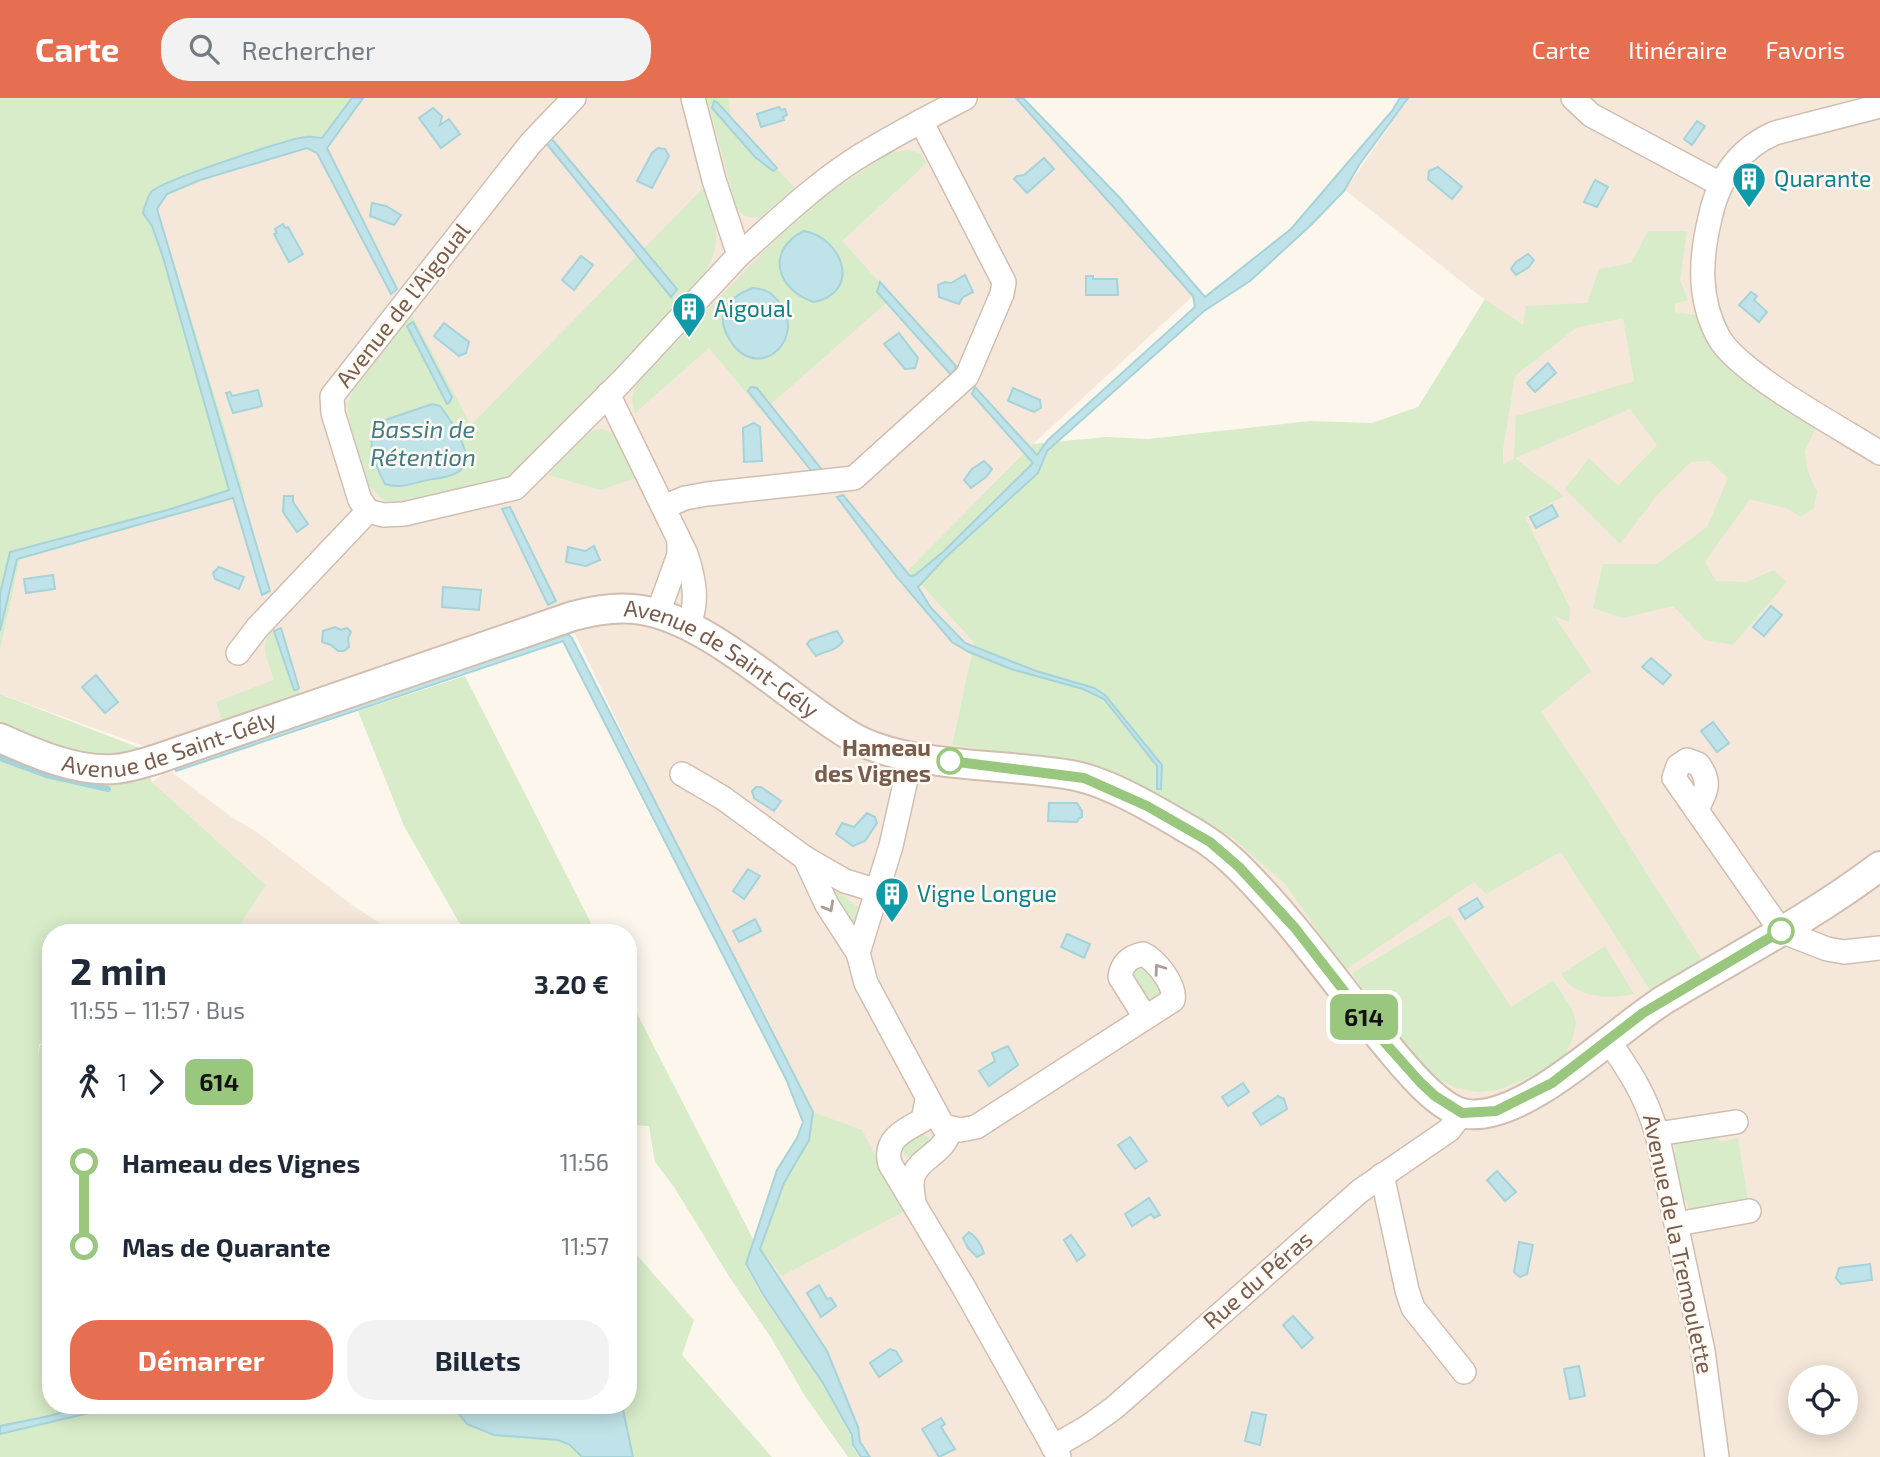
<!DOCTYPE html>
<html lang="fr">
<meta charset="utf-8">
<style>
body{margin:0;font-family:"Exo 2",sans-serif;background:#f2f2f3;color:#1f2937;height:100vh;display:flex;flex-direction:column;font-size:26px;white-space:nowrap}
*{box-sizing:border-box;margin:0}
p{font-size:23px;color:#747a83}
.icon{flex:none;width:38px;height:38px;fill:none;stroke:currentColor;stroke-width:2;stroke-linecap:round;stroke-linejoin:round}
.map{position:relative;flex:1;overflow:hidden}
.sheet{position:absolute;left:42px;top:826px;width:595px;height:490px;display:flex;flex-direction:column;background:#fff;border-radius:28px;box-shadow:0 4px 18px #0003}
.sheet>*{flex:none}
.badge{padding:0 14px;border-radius:10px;font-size:24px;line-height:46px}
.buttons{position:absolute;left:1788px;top:1267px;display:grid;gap:14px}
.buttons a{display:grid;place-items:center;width:70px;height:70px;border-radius:50%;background:#fff;box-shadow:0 4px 18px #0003;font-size:35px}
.map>.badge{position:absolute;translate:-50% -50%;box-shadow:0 0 0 4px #fff}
.legs{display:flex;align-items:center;gap:10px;height:77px;padding:0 28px;font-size:23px}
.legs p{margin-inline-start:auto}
.headline{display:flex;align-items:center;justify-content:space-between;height:119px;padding:0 28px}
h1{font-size:38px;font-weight:700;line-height:52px}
.primary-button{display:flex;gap:14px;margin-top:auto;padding:14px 28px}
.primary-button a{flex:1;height:80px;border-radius:28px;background:#e76f51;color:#fff;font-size:28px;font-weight:700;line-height:80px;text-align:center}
.primary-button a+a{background:#f2f2f3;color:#1f2937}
ul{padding:0 28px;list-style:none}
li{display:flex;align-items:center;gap:24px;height:84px;font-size:26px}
li i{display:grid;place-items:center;width:10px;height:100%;margin:0 9px;background:currentColor}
li i::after{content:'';width:18px;height:18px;margin:-9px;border:5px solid;border-radius:50%;background:#fff}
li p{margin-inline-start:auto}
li:first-child i{background:linear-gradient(#0000 50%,currentColor 0)}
li:last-child i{background:linear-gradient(currentColor 50%,#0000 0)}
header{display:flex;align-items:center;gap:42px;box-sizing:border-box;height:98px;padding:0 35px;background:#e76f51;color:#fff}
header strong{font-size:33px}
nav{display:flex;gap:38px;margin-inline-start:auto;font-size:24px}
.search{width:490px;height:63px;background:#f2f2f3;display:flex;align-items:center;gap:18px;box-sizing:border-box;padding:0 24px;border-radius:28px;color:#747a83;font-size:26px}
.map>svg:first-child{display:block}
.residential{fill:#f5e8da;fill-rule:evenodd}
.green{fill:#d8ecc9;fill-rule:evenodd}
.water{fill:#bfe3e8;stroke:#a5d3da;stroke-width:2}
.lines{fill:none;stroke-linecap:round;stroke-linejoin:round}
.stream{stroke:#a5d3da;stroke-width:6}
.minor-casing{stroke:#d1beb0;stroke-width:26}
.tertiary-casing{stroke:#d1beb0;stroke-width:32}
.minor{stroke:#fff;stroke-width:23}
.tertiary{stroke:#fff;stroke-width:28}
.oneway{stroke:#af9d94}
.line-1-casing{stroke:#fff;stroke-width:16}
.line-1{stroke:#98c77d;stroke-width:10}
.stop-1-dot{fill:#fff;stroke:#98c77d;stroke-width:3.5}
.labels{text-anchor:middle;stroke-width:5;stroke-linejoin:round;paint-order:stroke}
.culture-label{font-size:23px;fill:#0d838f;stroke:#fffaf3;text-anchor:start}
.street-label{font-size:23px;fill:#7a5c4d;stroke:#fffaf3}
.stop-label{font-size:23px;font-weight:bold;fill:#7a5c4d;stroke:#fffaf3;text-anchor:end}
.water-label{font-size:24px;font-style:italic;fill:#437c86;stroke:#fffaf3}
</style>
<header>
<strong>Carte</strong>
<div class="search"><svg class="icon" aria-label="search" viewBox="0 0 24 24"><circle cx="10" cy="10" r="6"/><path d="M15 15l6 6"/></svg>Rechercher</div>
<nav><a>Carte</a><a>Itinéraire</a><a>Favoris</a></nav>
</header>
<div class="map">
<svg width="1880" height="1359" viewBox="0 0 1880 1359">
<rect width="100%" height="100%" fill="#fdf6ec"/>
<g class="residential">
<path d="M364 0H1016L1193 198 1033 346 908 472 974 545 952 647 1081 667 1230 738 1285 786 1345 871 1535 612 1433 404 1517 227 1345 92 1409 0H1880V1359H870L860 1344 858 1329 827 1253 760 1151 813 1014 682 758 562 509 152 651 0 596V553L20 462 245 397 158 111 167 97 200 83 306 51 329 49ZM1801 1279H1846V1325H1801Z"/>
<path d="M169 672 233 720 258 735 352 807 395 835H235L266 787 152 684Z"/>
</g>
<g class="green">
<path d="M0 0H364L329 49 306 51 200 83 167 97 158 111 245 397 20 462 0 553Z"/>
<path d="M707 0H728L731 20 795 90 759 120 744 118 736 109Z"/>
<path d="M909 52 920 55 927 65 842 143 893 199 762 314 709 250 635 315C631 304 631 295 638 284L770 147 823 99 891 54Z"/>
<path d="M705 88C717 133 726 148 695 188L510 379 402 403H386L377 397 369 387 350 326 347 307 353 293 412 217 471 327Z"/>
<path d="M1648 133H1687L1680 182 1688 202 1675 206V214L1695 217C1715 271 1770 298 1817 327L1805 353 1808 374 1817 394 1814 410 1801 419 1786 410 1750 401 1705 464 1716 483 1746 484 1774 472 1787 484 1733 547 1705 542 1673 508 1623 520 1593 510 1603 466H1657L1707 429 1728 380 1710 363 1691 364 1658 396 1620 446 1565 391 1589 360 1618 388 1657 347 1630 311 1515 360 1564 398 1525 419 1570 510 1569 524 1554 518 1591 573 1541 614 1592 689 1702 862 1650 892 1561 754 1486 796 1474 784 1345 872 1285 786 1230 738 1081 667 952 647 974 545 908 472 1033 346 1106 339 1148 341 1310 323 1372 325 1418 309 1485 201 1523 227 1526 208 1587 205 1599 171 1631 165ZM1623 220 1634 283 1516 318 1514 360 1503 367V352L1515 278 1576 230Z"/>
<path d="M602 331C623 335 628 363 636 380L601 392 548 377 586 337 594 332Z"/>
<path d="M273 531 293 591 299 590 301 598 223 624 216 604 274 582C268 563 258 547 273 531Z"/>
<path d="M465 578 596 835H465L404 728 358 613Z"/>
<path d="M0 596 140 650 152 684 266 787 235 835H51V946H39L38 958 40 947H51V1307H628V1147L694 1222 682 1257 772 1359H0Z"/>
<path d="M832 792H836L858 809 859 815 854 827H849Z"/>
<path d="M1450 817 1511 909 1553 882 1572 911 1576 924 1573 940 1565 957 1540 975 1498 992 1477 994 1456 990 1436 980 1392 935 1352 875Z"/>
<path d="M1605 848 1634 896C1608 901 1576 901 1561 876Z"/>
<path d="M1138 867 1143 869 1161 893 1159 900 1148 903 1132 879V872Z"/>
<path d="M628 898 754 1143 745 1167 763 1199 823 1284 852 1340V1348L859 1359H848L805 1298 770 1238 730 1180 674 1089 655 1064 649 1028 628 1027Z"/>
<path d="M813 1014 862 1032 905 1113 782 1178 760 1151 784 1085 809 1042Z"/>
<path d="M922 1037 929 1039 927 1047 909 1059 904 1057 903 1047Z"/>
<path d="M1713 1037 1721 1044 1738 1040 1748 1102 1689 1112 1687 1102H1682L1671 1055 1676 1054 1674 1044Z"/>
</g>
<g class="water">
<path d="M352 0H363L327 50 397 191 391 196 317 55 307 50 200 82 167 96 157 111 270 493 262 497 233 400 17 461 0 533V496L10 454 171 411 229 392 163 159 152 128 143 115C145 108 147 100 151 94 161 83 287 41 306 39 311 38 317 40 322 40Z"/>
<path d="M1016 0H1023L1119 99 1205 199 1291 131 1392 13 1400 0H1408L1359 67 1344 93 1312 126 1250 183 1204 213 1047 353 1038 375 946 459 918 489 931 510 965 545 1036 573 1094 590 1105 597 1162 667 1161 691H1157V668L1104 601 1083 591 1011 571 969 554 952 544 896 478 837 399 843 397 910 478 915 477 943 454 1033 365 972 296 975 289 1037 357 1048 342 1195 209 1193 198Z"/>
<path d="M714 3 717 4 777 70 773 73 755 59 712 10Z"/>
<path d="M779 9 781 12 785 11 787 17 783 19 784 22 761 29 757 16Z"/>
<path d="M433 10 442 18 440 27 449 21 460 36 441 50 419 20Z"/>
<path d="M1697 23 1705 28 1692 47 1684 41Z"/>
<path d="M551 40 677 191 671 199 546 45Z"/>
<path d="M658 50 665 51 669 58 652 90 637 83 652 55Z"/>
<path d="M1044 60 1054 71 1027 95 1014 81 1017 78 1024 77Z"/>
<path d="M1438 69 1462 89 1452 101 1428 81 1429 73Z"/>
<path d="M1595 82 1608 89 1597 109 1584 104Z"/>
<path d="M372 105 386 108 401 117 394 127 370 118Z"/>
<path d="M283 126 285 130 288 129 303 156 289 164 274 136 277 135 275 131Z"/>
<path d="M804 133C843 140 862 194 814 204 776 192 765 152 804 133Z"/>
<path d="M1528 156 1534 162 1529 169 1516 177 1511 171 1516 164Z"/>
<path d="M581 158 593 167 574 192 562 182Z"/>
<path d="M965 177 973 194 963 199 959 206 939 199 938 187 945 184 951 185Z"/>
<path d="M1086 178H1093V181H1117L1118 197H1086Z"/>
<path d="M880 184 956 268 952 278 877 194Z"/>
<path d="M753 190C766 191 771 194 780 205 806 240 762 282 734 248 713 221 723 201 753 190Z"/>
<path d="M1751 194 1757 198 1754 202 1767 214 1759 224 1739 207Z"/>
<path d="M413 224 452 299 449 305 447 306 407 228Z"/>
<path d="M444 225 469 244 466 255 459 258 434 238Z"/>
<path d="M899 235 918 260 915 270 905 271 884 246Z"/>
<path d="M1548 265 1556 275 1535 294 1527 285Z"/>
<path d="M751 289 757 290 823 373 813 375 748 293Z"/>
<path d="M1013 290 1040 302 1041 310 1034 314 1008 303Z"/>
<path d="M258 292 262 308 233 315 226 295 230 294 232 298Z"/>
<path d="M432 306 440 308C449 320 477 359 461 372 451 380 435 380 423 383 410 386 399 391 385 386 376 369 366 346 375 328L388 321Z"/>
<path d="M754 325 760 329 762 363 744 364 743 330Z"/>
<path d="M984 363 992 371 986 379 971 390 964 382 972 371Z"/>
<path d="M284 398H293V404L308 426 297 434 283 414Z"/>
<path d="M1552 407 1558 418 1536 430 1530 419Z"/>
<path d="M510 409 556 503 548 507 502 411Z"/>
<path d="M594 448 600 462 586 468 566 464 568 449 585 453Z"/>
<path d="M219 469 244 479 239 491 215 481 213 475Z"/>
<path d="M53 477 55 491 26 495 24 481Z"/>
<path d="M443 489 481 492 479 512 442 509Z"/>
<path d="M1771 508 1782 517 1764 538 1753 529Z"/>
<path d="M335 529 341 532 347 530 351 534 348 540 349 549 344 553H338L331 547 322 544 323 533Z"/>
<path d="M281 530 299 590 296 592H294L274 533Z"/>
<path d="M837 533 843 543C836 554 826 552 816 558L807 546 810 542Z"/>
<path d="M568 536 572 540 813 1014 809 1042 784 1085 760 1151 827 1253 858 1329 860 1344 870 1359H861L853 1347 852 1337 823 1285 764 1198 746 1166 777 1072 797 1040 803 1024 786 981 563 543 176 673 174 667Z"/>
<path d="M1651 560 1671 577 1663 586 1642 569Z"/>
<path d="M96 577 118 604 105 615 82 589Z"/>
<path d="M1713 624 1729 645 1717 654 1701 633Z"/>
<path d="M756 689H761L781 703 774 713 754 700 752 693Z"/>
<path d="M1049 705H1077L1082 713V719L1078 721 1077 724 1048 723Z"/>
<path d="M867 715 875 719 877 725 865 743 853 748 836 736 842 725 854 729Z"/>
<path d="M748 771 760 778 744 801 733 793Z"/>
<path d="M1477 800 1483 809 1465 821 1459 811Z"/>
<path d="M755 821 761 833 739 844 733 833Z"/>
<path d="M1067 836 1090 846 1084 860 1061 849Z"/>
<path d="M1008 948 1018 967 989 988 979 973 995 963 992 955Z"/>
<path d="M1243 985 1249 994 1228 1008 1222 999Z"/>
<path d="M1278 998 1284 1001 1287 1011 1261 1027 1253 1015Z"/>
<path d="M1130 1039 1147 1063 1135 1071 1118 1047Z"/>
<path d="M1497 1073 1516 1094 1505 1103 1487 1082Z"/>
<path d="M1149 1100 1160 1117 1154 1120 1151 1116 1132 1128 1125 1116Z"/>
<path d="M969 1134C977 1139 981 1146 984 1155L977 1159 968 1150 963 1140Z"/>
<path d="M1071 1137 1085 1157 1077 1163 1064 1142Z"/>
<path d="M1519 1144 1533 1147 1527 1176 1520 1179 1514 1174Z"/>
<path d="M1870 1166 1872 1182 1841 1186 1836 1180 1839 1170Z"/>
<path d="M819 1187 827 1201 831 1200 836 1208 821 1219 807 1195Z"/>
<path d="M1293 1218 1313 1240 1302 1250 1283 1227Z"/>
<path d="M890 1251 896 1253 902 1263 879 1279 870 1265Z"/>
<path d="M1579 1268 1585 1298 1570 1301 1564 1271Z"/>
<path d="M87 1307H123L0 1336V1328L49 1318Z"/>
<path d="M452 1307H622L633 1359H582L570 1347 558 1342 494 1337 467 1326Z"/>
<path d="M1252 1314 1266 1317 1260 1347 1245 1343Z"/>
<path d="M941 1320 945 1326 941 1329 955 1351 939 1359 922 1331Z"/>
</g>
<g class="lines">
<path class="stream" d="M0 660 46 677 108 691"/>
<g class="minor-casing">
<g id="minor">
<path d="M574 0 531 45 332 298 333 315 360 402 368 413 383 417 404 416 515 390 621 284 739 157 714 82 693 0"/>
<path d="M1573 0 1591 17 1720 86"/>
<path d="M1880 8 1775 35C1738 51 1718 82 1710 120 1700 161 1698 202 1719 240 1741 277 1841 330 1880 355"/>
<path d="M739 157C775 125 811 90 852 63 888 40 927 20 965 0"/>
<path d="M608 296 686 456C694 480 699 505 688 528"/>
<path d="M664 409 685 400 707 396 854 380 967 278 1002 196 1004 184 921 23"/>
<path d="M658 515 679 457V443"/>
<path d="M238 555 257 530 368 413"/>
<path d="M911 659 891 748 858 855 866 885 943 1028 960 1032 976 1029 1173 902C1176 887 1156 862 1143 856 1129 859 1122 865 1120 879L1145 919"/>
<path d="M682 676 723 700 805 760 845 783 878 793"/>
<path d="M1696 712C1706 695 1712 684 1698 666L1687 662 1678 668 1674 680 1781 833 1827 851 1844 854 1880 850"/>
<path d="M805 760 827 807 858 855"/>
<path d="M1609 943C1632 977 1645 996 1657 1036L1703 1253 1717 1359"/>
<path d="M927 1002 923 1022C905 1032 883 1041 890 1066L963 1188 1059 1359"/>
<path d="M1657 1036 1736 1024"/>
<path d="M1382 1077 1407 1192 1413 1210 1464 1274"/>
<path d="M914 1105C913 1096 910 1085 914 1076 922 1058 945 1055 950 1031"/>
<path d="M1677 1126 1749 1113"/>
<path d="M1053 1349 1086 1330 1114 1310 1360 1093 1449 1032 1462 1015"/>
</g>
</g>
<g class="tertiary-casing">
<g id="tertiary">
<path id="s1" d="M0 640C34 655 76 674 114 671 129 670 143 665 157 661L573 518C595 512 619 508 642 512 710 523 789 601 849 637 905 671 1005 665 1071 677 1111 684 1162 716 1198 737 1225 753 1246 776 1267 799 1308 844 1342 893 1380 939 1399 962 1437 1012 1467 1016 1527 1023 1617 930 1667 900 1738 857 1813 819 1880 768"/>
</g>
</g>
<use href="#minor" class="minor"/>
<use href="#tertiary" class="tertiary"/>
</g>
<defs><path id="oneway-chevron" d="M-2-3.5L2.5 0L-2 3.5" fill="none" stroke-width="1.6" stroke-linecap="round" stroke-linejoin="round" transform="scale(1.75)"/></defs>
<g class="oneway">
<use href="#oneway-chevron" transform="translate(829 809) rotate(61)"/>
<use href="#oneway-chevron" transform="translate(1159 871) rotate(-126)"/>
</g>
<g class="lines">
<g class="line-1-casing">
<path id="line-1" d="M950 663 1084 680 1147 708 1210 744 1239 769 1295 830 1379 938 1420 984 1435 998 1462 1015 1496 1013 1552 985 1643 915 1781 833"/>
</g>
<use href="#line-1" class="line-1"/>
</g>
<defs>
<g id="building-pin" transform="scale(1.75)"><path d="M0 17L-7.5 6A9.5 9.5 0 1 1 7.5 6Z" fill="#0f9aa8" stroke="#fffaf3"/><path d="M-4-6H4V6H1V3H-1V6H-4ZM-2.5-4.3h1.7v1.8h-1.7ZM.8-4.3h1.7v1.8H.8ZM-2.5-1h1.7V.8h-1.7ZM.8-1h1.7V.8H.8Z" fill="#fff"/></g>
</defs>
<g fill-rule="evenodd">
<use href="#building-pin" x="1749" y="81"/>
<use href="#building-pin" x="689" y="211"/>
<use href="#building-pin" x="892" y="796"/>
</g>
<g class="stop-1-dot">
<circle cx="950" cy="663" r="12"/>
<circle cx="1781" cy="833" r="12"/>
</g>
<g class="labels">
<g class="culture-label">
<text x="1774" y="89">Quarante</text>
<text x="714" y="219">Aigoual</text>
<text x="917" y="804">Vigne Longue</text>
</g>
<g class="street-label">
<text transform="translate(403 207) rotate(-52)" y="8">Avenue de l'Aigoual</text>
<text dy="8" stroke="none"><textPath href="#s1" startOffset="766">Avenue de Saint-Gély</textPath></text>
<text dy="8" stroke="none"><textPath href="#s1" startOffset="178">Avenue de Saint-Gély</textPath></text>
<text transform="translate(1678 1146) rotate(78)" y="8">Avenue de la Tremoulette</text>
<text transform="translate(1258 1182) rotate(-41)" y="8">Rue du Péras</text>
</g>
<g class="stop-label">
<text x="931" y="658">Hameau<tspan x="931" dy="26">des Vignes</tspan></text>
</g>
<g class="water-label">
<text x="423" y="340">Bassin de<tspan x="423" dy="28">Rétention</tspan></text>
</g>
</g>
</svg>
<div class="buttons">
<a><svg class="icon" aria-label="locate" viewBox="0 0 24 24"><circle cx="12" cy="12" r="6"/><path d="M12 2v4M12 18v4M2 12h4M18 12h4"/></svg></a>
</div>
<b class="badge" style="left:1364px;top:919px;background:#98c77d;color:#111">614</b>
<section class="sheet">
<div class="headline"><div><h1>2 min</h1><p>11:55 – 11:57 · Bus</p></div><b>3.20 €</b></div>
<div class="legs"><svg class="icon" aria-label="walk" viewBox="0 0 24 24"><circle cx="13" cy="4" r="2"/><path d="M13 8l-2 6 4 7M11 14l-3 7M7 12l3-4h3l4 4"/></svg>1<svg class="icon" aria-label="forward" viewBox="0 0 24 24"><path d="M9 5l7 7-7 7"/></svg><b class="badge" style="background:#98c77d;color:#111">614</b></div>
<ul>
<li><i style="color:#98c77d"></i><b>Hameau des Vignes</b><p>11:56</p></li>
<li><i style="color:#98c77d"></i><b>Mas de Quarante</b><p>11:57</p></li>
</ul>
<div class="primary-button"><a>Démarrer</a><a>Billets</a></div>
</section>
</div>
